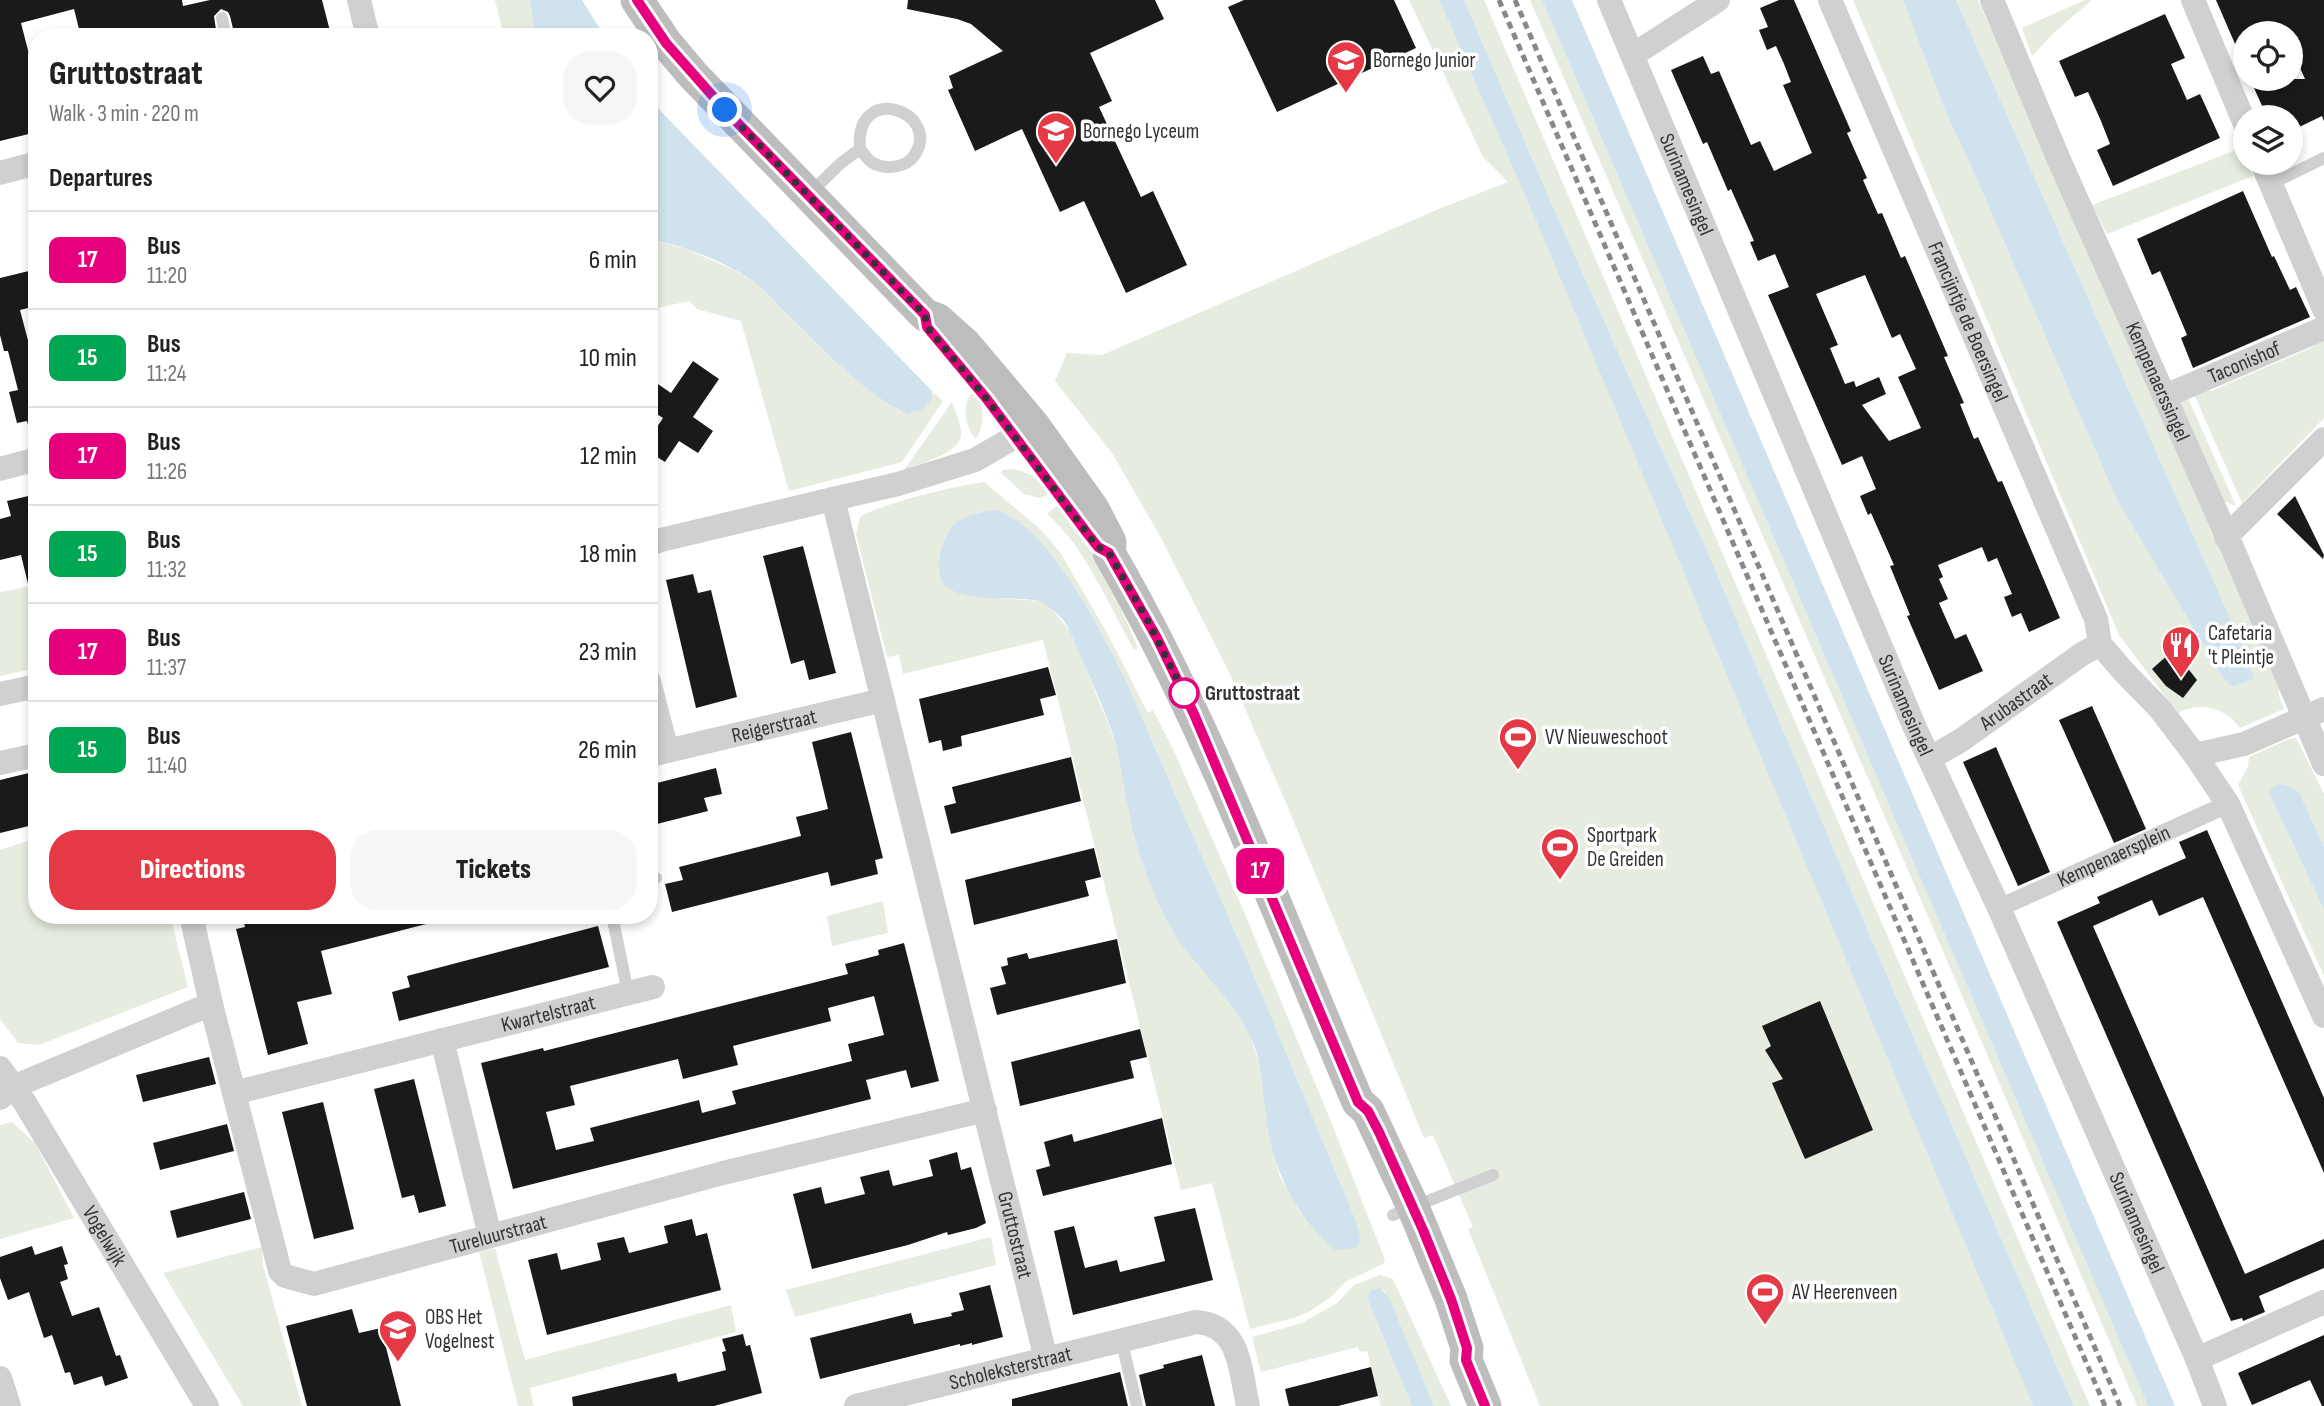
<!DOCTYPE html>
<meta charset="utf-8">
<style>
body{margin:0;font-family:"Sofia Sans Condensed",sans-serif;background:#f6f6f6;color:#222;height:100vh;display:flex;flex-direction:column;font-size:26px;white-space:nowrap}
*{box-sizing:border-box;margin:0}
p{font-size:23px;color:#767676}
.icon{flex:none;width:38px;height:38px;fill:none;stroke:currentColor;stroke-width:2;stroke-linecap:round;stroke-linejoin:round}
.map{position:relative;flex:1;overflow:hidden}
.details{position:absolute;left:28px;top:28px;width:630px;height:896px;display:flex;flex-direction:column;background:#fff;border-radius:28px;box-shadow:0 4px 10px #0003}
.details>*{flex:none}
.badge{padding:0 14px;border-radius:10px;font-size:24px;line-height:46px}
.tools{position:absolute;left:2233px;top:21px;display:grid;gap:14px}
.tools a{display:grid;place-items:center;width:70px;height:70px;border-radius:50%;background:#fff;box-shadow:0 4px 10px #0003;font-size:35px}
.you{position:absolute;width:35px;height:35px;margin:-18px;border:5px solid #fff;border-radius:50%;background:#1a73e8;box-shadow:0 0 0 10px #1a73e833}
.map>.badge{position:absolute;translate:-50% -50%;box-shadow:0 0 0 4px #fff}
h2{padding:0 21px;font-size:26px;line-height:63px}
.round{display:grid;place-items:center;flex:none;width:74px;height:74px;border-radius:28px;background:#f6f6f6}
.summary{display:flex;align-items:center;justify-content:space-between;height:119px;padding:0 21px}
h1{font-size:33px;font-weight:800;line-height:52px}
.cta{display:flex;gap:14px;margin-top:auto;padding:14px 21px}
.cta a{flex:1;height:80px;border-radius:28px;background:#e63946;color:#fff;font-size:28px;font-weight:800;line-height:80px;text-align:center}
.cta a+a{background:#f6f6f6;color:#222}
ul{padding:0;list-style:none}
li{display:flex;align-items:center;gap:21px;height:98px;padding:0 21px;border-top:2px solid #e0e0e0}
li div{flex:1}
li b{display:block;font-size:26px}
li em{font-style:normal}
li .badge{min-width:77px;font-weight:700;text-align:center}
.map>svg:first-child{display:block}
.green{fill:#e6ecdf;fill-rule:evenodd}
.water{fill:#cfe2ee}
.building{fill:#1a1a1a;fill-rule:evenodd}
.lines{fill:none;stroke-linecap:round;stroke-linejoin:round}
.service{stroke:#d0d0d0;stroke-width:12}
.pedestrian{stroke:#d0d0d0;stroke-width:18}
.minor{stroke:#d0d0d0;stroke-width:24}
.secondary{stroke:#bdbdbd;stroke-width:33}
.rail{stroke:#888;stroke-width:5;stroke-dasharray:7 5;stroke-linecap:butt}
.line-casing{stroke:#fff;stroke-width:16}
.line{stroke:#e6007e;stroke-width:10}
.walk{stroke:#333;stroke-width:7;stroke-dasharray:0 12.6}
.stop-dot{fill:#fff;stroke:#e6007e;stroke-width:3.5}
.labels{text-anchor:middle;stroke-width:7;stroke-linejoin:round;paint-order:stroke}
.poi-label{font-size:21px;fill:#333;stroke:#fff;text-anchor:start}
.street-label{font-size:21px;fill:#333;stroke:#fff}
.stop-label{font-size:21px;font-weight:bold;fill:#333;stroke:#fff;text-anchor:start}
</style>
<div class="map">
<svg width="2324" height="1406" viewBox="0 0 2324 1406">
<rect width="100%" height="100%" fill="#fff"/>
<g class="green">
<path d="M495 0H530L535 37H504Z"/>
<path d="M1409 0H1439L1539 226 2033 1406H1540L1468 1229 1473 1227 1433 1135 1424 1138 1289 810 1229 672 1160 536 1112 453 1055 381 1067 353 1102 355 1441 208 1508 182 1483 157Z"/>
<path d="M1464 0H1484L2090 1406H2074L1895 994 1708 553 1550 200Z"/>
<path d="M1530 0H1542L2148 1406H2137L1937 937Z"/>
<path d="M1853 0H1903L1945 111 1967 157 2117 500 2225 681 2254 679 2245 652 1956 0H1978L2250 619 2279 686V696L2284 709 2240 728C2226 708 2200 701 2178 713L2119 635Z"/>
<path d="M2085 0H2092L2056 31 2032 56 2022 28Z"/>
<path d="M2242 148 2245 163H2248L2253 176 2107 234 2092 205Z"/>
<path d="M649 239 686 249 734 270 755 282 844 369 898 410C915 418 922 408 933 395L932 391 943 401 902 462 789 491 741 321 697 309 689 301 649 310Z"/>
<path d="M2324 336V418L2242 503 2193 392 2201 388 2211 391 2313 347 2320 337Z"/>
<path d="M974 391C984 406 986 422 976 439 965 427 960 403 974 391Z"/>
<path d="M2187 396 2236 506 2220 500 2180 404 2182 398Z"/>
<path d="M952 402C955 412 962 425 961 435 960 453 919 464 904 470Z"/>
<path d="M1010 469C1028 471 1040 478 1051 492L1040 498 1024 494 1001 473 1002 470Z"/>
<path d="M984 482 1039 528 1060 552 1107 633 1148 713 1153 710 1173 749 1242 907 1332 1124 1385 1260 1383 1264 1345 1282 1331 1297 1310 1311 1294 1318 1250 1329 1212 1183 1181 1190 1043 640 903 674 899 655 887 657 856 534 860 517C879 504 959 485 984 482ZM983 511 1126 681 1255 978 1356 1221 1360 1234 1335 1250 1325 1241 1301 1213 1280 1177 1267 1124 1262 1072 1249 1033 1225 996 1185 949 1155 895 1140 854 1118 752 1108 723 1070 631 1048 605 1040 601 972 596 947 588C942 568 936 545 952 527 959 519 973 515 983 511Z"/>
<path d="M1059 504 1099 558 1138 648 1134 650C1110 607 1084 545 1047 514Z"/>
<path d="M37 585V668L0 676V592Z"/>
<path d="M2296 738 2324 794V847L2299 792 2268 791 2324 910V976L2238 785 2248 766 2249 757 2289 739Z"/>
<path d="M37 838V915H170L188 987 39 1045 18 1043 0 1019V850Z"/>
<path d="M883 901 888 933 832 946 827 916Z"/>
<path d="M12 1122 35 1143 74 1218 0 1239V1125Z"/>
<path d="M991 1237 996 1265 795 1317 786 1290Z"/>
<path d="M262 1247 263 1265 302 1406H243L163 1273Z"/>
<path d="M495 1248 525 1360 731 1305 736 1332 530 1388 534 1406H518L479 1252Z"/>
<path d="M1380 1275 1393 1279 1451 1406H1434L1384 1290 1367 1298 1412 1406H1381L1367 1351 1360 1352 1358 1347 1261 1372 1252 1337 1302 1323 1337 1303 1354 1285Z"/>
</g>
<g class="water">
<path d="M530 0H582L605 37H535Z"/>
<path d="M1439 0H1464L1550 200 1708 553 1895 994 2074 1406H2033L1539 227Z"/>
<path d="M1542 0H1572L2175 1406H2148Z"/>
<path d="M1903 0H1956L2245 652 2254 679 2233 686 2225 681 2117 500 1967 157 1945 111Z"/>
<path d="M649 99 932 391V399L921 410 907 414C859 390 822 347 784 311 774 301 764 289 753 281 723 261 685 246 649 239Z"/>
<path d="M996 510C1049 526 1102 633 1126 681L1255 978 1356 1221 1360 1234 1359 1244 1355 1248 1335 1250C1295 1216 1272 1168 1266 1116 1262 1093 1263 1071 1255 1048 1240 1009 1210 981 1185 949 1164 921 1150 886 1139 853 1129 821 1125 787 1118 754 1111 722 1095 690 1082 660 1076 647 1072 633 1064 621 1057 613 1049 606 1040 601 1011 595 974 604 948 588 932 578 941 540 951 528 960 516 982 511 996 510Z"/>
<path d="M2279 784 2286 785 2299 792 2324 847V910L2268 791Z"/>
<path d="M1380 1288 1389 1298 1434 1406H1412L1367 1298 1371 1290Z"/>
</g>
<g class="building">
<path d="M0 0H182L183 6 210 0H322L330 31 326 32 327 37H235L230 16 228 12 221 9 214 16 217 37H81L74 9 21 23 31 62 37 60V132L0 141Z"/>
<path d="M908 0H1155L1164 19 1090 53 1112 101 1099 107 1141 197 1153 191 1187 265 1126 293 1084 201 1060 212 1022 129 975 151 948 90 953 88 949 76 1003 51 971 24 957 19 907 9Z"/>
<path d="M1244 0H1394L1416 48 1277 112 1228 7Z"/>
<path d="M1779 0H1794L1851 131 1847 133 1867 178 1863 180 1878 214 1882 213 1901 258 1905 256 1948 356 1944 357 1964 403 1960 404 1974 439 1978 437 1998 482 2002 481 2060 618 2029 632 2021 613 2012 617 2004 597 2012 594 1997 558 1988 562 1982 547 1938 565 1943 577 1939 579 1948 599 1939 603 1955 639 1966 634 1983 671 1939 690 1907 616 1910 615 1890 566 1894 565 1871 513 1868 515 1860 496 1876 489 1862 456 1842 465 1768 295 1789 287 1775 254 1758 261 1750 242 1754 241 1731 189 1728 191 1707 142 1703 144 1671 70 1703 56 1711 74 1719 71 1751 145 1760 141 1774 171 1812 153 1783 85 1791 82 1784 64 1776 46 1767 50 1759 30 1768 27 1760 8ZM1865 275 1892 338 1900 334 1916 369 1898 377 1921 428 1889 441 1862 405 1886 394 1879 377 1856 387 1854 381 1845 384 1830 348 1838 345 1816 294Z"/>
<path d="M2216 0H2324V121L2322 116 2291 131V117H2267L2250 79H2305L2291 48V33H2245V67Z"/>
<path d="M2165 14 2185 58 2171 64 2187 100 2200 94 2220 138 2113 186 2097 150 2110 144 2101 121 2088 92 2075 97 2059 61Z"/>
<path d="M2243 191 2272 257 2274 256 2290 290 2296 287 2310 317 2193 368 2181 338 2187 335 2160 271 2152 275 2137 239Z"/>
<path d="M37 269V306L20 310 31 352 37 350V435L31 436 27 421 17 423 9 392 18 390 8 351H4L0 335V278Z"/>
<path d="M693 361 719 379 693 417 713 431 698 453 679 441 665 462 649 452V439L663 418 649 409V378L671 393Z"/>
<path d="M37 494V592H30L21 555 0 560V519L11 516 7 501Z"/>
<path d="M2295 496 2324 555 2323 559 2277 514Z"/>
<path d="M803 546 836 673 809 680 804 660 791 664 763 556Z"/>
<path d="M693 574 698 593 711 590 737 697 696 708 666 580Z"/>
<path d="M2170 653 2186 666 2197 680 2183 698 2166 686 2152 669Z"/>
<path d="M1048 667 1056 695 1040 699 1044 715 961 736 962 746 943 751 941 740 929 743 919 699Z"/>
<path d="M2092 706 2146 829 2114 843 2059 720Z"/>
<path d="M851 732 883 858 875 860 878 874 831 886 828 872 672 912 665 884 683 880 679 867 801 836 796 817 828 809 812 742Z"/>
<path d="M1996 747 2050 872 2018 886 1963 762Z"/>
<path d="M1071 757 1081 801 951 834 944 806 956 803 952 787Z"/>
<path d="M716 768 722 794 704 798 708 811 657 824 654 812 649 813V785Z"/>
<path d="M37 771V824L0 833V780Z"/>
<path d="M2207 830 2324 1098V1173L2203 897 2159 916 2152 900 2093 926 2245 1274 2324 1239V1268L2259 1296 2265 1312 2243 1321 2242 1318 2231 1321 2057 922 2100 903 2097 897 2186 858 2179 842Z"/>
<path d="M1094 848 1101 877 1085 881 1089 896 974 925 965 880Z"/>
<path d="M242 915H433L434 922 321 951 332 994 297 1002 308 1044 268 1055 236 929 245 927Z"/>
<path d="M598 926 609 967 399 1021 392 992 410 987 407 976Z"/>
<path d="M1117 939 1126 983 997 1015 990 988 1006 984 1001 967 1008 965 1007 958 1027 953 1029 959Z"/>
<path d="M904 943 939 1081 911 1088 906 1070 866 1080 871 1099 513 1189 481 1063 543 1048 544 1051 848 974 845 964 879 955 878 950ZM874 996 884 1035 848 1044 852 1061 732 1091 736 1104 702 1113 699 1100 590 1128 594 1141 556 1150 546 1112 575 1105 570 1086 678 1059 683 1079 738 1065 733 1046 831 1021 828 1008Z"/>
<path d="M1820 1001 1873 1130 1805 1159 1772 1083 1783 1079 1765 1050 1771 1046 1762 1026Z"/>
<path d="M1140 1029 1147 1057 1130 1061 1134 1078 1020 1106 1011 1062Z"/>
<path d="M209 1057 216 1084 143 1102 136 1075Z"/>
<path d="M414 1079 446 1206 419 1213 414 1195 402 1198 374 1089Z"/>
<path d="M323 1102 354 1229 314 1239 282 1112Z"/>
<path d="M1162 1118 1172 1164 1043 1196 1036 1170 1050 1166 1044 1142 1072 1134 1074 1142Z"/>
<path d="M227 1124 234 1151 160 1170 153 1143Z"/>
<path d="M957 1152 961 1170 971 1167 986 1223 976 1228 948 1235 947 1232 908 1245 812 1269 793 1194 821 1187 825 1204 865 1194 860 1177 889 1170 893 1186 933 1176 929 1160Z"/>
<path d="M244 1192 251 1219 177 1238 170 1211Z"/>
<path d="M1195 1208 1213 1280 1073 1315 1054 1231 1074 1226 1085 1268 1117 1260 1120 1272 1165 1261 1154 1217Z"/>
<path d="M692 1219 696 1236 707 1233 721 1290 547 1335 528 1260 557 1253 561 1270 601 1260 597 1243 624 1237 629 1253 668 1243 664 1226Z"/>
<path d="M32 1246 35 1255 62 1246 68 1264 64 1265 68 1279 60 1282 72 1316 99 1307 116 1356 120 1355 128 1378 105 1386 102 1376 74 1385 70 1372 65 1373 52 1335 44 1338 29 1292 8 1300 0 1278V1257Z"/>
<path d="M990 1285 1003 1337 972 1345V1343L960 1346V1344L820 1379 810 1338 911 1313 914 1324 952 1316 951 1313 964 1310 959 1293Z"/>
<path d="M352 1309 359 1333 381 1328 401 1406H307L286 1326Z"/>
<path d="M743 1334 746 1346 750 1345 762 1393 714 1406H573L572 1397 676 1373 678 1382 726 1370 722 1352 726 1351 722 1339Z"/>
<path d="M2324 1335V1406H2322L2310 1380 2252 1405 2238 1373Z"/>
<path d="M1202 1355 1215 1406H1146L1139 1375 1164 1368 1163 1365Z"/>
<path d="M1371 1367 1378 1396 1338 1406H1289L1285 1389Z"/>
<path d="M1120 1372 1128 1406H1012V1399Z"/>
</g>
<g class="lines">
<g class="service">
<path d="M222 18 226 37"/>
<path d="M2271 184 2324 158"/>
<path d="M808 195 841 163 860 149C864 154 869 162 875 164 888 170 906 167 914 156 944 112 854 80 860 149"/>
<path d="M649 880 656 878"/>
<path d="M612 915 628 993"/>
<path d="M1393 1215 1493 1175"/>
<path d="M1121 1339 1137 1406"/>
</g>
<path class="pedestrian" id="s1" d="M1999 908 2228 804"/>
<g class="minor">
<path d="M359 0 368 37"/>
<path id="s2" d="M1609 0 1915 728 1999 908 2197 1359 2215 1406"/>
<path id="s3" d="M1830 0 2096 619 2100 644 2124 672 2160 709 2195 755 2228 804 2324 1016"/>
<path id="s4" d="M1992 0 2059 160 2234 552 2324 764"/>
<path d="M2193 0 2245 124"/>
<path d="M1633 55 1718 0"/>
<path d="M2262 163 2324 309"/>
<path d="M0 173 37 163"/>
<path id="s5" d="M2165 396 2324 328"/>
<path d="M0 469 37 459"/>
<path d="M833 499 898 484 975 460 1034 426"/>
<path d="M2226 537 2324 439"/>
<path id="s6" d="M649 545 661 540 833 499 1046 1359"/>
<path d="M649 681 667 751 649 756"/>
<path d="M0 694 37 686"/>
<path id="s7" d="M667 751 883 700"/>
<path d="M2195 755 2244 744 2324 709"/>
<path id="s8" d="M1930 758 1960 741 2082 654 2100 644"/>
<path d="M0 763 37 755"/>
<path id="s9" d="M191 915 211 1004 280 1271 285 1276 314 1284 723 1173 985 1110"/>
<path d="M442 1040 490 1236"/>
<path id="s10" d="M0 1068 25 1103 207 1406"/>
<path id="s11" d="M234 1093 653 987"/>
<path d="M0 1098 13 1087 211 1004"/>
<path d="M2197 1359 2324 1302"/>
<path d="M0 1378 9 1406"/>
<path id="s12" d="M856 1406 1196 1322C1241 1325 1240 1371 1248 1406"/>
</g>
<path class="secondary" d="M637 0 666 43 693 75 925 315 938 320 965 344 1034 426 1093 509 1110 542 1109 553C1210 727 1279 918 1358 1102L1368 1111 1413 1207 1451 1299 1467 1348 1466 1360 1485 1406"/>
<g class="rail">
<path d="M1499 0 2105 1406"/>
<path d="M1515 0 2120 1406"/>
</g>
</g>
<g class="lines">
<g class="line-casing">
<path id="line" d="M637 0 666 43 725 110 925 315 927 327 986 398 1087 533 1098 547 1109 553 1157 638 1194 714 1358 1102 1368 1111 1379 1132 1423 1230 1451 1299 1467 1348 1466 1360 1485 1406"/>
</g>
<use href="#line" class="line"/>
<path class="walk" d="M725 110 925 315 927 327 986 398 1087 533 1098 547 1109 553 1148 621 1185 695 1184 693"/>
</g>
<defs>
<g id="school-pin" transform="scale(2.0125)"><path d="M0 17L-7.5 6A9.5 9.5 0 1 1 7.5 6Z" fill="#e63946" stroke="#fff"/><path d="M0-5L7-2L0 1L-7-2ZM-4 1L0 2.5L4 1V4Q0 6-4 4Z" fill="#fff"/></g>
<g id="restaurant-pin" transform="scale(2.0125)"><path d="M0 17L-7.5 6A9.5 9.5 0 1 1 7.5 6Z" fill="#e63946" stroke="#fff"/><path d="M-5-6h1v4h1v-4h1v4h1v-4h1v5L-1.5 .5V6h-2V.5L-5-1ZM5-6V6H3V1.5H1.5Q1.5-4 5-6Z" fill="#fff"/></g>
<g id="stadium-pin" transform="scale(2.0125)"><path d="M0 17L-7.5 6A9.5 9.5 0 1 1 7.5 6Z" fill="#e63946" stroke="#fff"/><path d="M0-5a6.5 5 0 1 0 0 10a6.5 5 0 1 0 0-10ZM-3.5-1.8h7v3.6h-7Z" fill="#fff"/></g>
</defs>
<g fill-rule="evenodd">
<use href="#school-pin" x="1346" y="60"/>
<use href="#school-pin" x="1056" y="131"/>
<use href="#restaurant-pin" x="2181" y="645"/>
<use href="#stadium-pin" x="1518" y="737"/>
<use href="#stadium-pin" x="1560" y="847"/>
<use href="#stadium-pin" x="1765" y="1292"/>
<use href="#school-pin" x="398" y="1329"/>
</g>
<circle class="stop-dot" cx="1184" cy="693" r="14"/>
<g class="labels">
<g class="poi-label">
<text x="1373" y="67">Bornego Junior</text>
<text x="1083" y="138">Bornego Lyceum</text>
<text x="2208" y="640">Cafetaria<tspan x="2208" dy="24">'t Pleintje</tspan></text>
<text x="1545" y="744">VV Nieuweschoot</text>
<text x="1587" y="842">Sportpark<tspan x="1587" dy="24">De Greiden</tspan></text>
<text x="1792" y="1299">AV Heerenveen</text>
<text x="425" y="1324">OBS Het<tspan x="425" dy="24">Vogelnest</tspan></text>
</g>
<g class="street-label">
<text dy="7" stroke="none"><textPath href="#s2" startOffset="200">Surinamesingel</textPath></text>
<text dy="7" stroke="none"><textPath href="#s3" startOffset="350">Francijntje de Boersingel</textPath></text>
<text dy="7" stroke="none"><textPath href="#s5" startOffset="86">Taconishof</textPath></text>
<text dy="7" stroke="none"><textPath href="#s4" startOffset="416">Kempenaerssingel</textPath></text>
<text dy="7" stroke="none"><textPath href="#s8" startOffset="103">Arubastraat</textPath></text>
<text dy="7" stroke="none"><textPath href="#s2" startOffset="765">Surinamesingel</textPath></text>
<text dy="7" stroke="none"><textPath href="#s7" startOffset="110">Reigerstraat</textPath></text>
<text dy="7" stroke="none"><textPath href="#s1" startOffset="126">Kempenaersplein</textPath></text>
<text dy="7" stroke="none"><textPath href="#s11" startOffset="324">Kwartelstraat</textPath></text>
<text dy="7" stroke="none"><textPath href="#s2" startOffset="1332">Surinamesingel</textPath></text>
<text dy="7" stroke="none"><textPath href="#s9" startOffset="595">Tureluurstraat</textPath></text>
<text dy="7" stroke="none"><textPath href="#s6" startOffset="948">Gruttostraat</textPath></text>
<text dy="7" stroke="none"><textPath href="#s10" startOffset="198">Vogelwijk</textPath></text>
<text dy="7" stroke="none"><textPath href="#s12" startOffset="159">Scholeksterstraat</textPath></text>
</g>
<g class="stop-label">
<text x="1205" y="700">Gruttostraat</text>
</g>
</g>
</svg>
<div class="tools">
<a><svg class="icon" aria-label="locate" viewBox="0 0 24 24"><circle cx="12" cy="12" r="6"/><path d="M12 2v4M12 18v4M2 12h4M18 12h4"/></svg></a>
<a><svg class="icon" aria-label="layers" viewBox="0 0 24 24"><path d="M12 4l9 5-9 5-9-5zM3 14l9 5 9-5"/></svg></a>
</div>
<div class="you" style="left:725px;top:110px"></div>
<b class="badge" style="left:1260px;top:871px;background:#e6007e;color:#fff">17</b>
<section class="details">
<div class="summary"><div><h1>Gruttostraat</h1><p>Walk · 3 min · 220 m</p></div><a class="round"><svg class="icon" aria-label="heart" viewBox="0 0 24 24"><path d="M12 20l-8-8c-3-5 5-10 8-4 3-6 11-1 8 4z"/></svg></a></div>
<h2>Departures</h2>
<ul>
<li><span class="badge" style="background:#e6007e;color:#fff">17</span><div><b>Bus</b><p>11:20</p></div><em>6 min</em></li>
<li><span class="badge" style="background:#00a651;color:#fff">15</span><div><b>Bus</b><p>11:24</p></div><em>10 min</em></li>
<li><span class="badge" style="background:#e6007e;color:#fff">17</span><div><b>Bus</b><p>11:26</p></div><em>12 min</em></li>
<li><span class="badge" style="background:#00a651;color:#fff">15</span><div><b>Bus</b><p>11:32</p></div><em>18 min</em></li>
<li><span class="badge" style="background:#e6007e;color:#fff">17</span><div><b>Bus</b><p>11:37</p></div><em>23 min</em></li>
<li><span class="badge" style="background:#00a651;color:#fff">15</span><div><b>Bus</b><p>11:40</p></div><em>26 min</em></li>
</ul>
<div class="cta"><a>Directions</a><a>Tickets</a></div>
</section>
</div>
